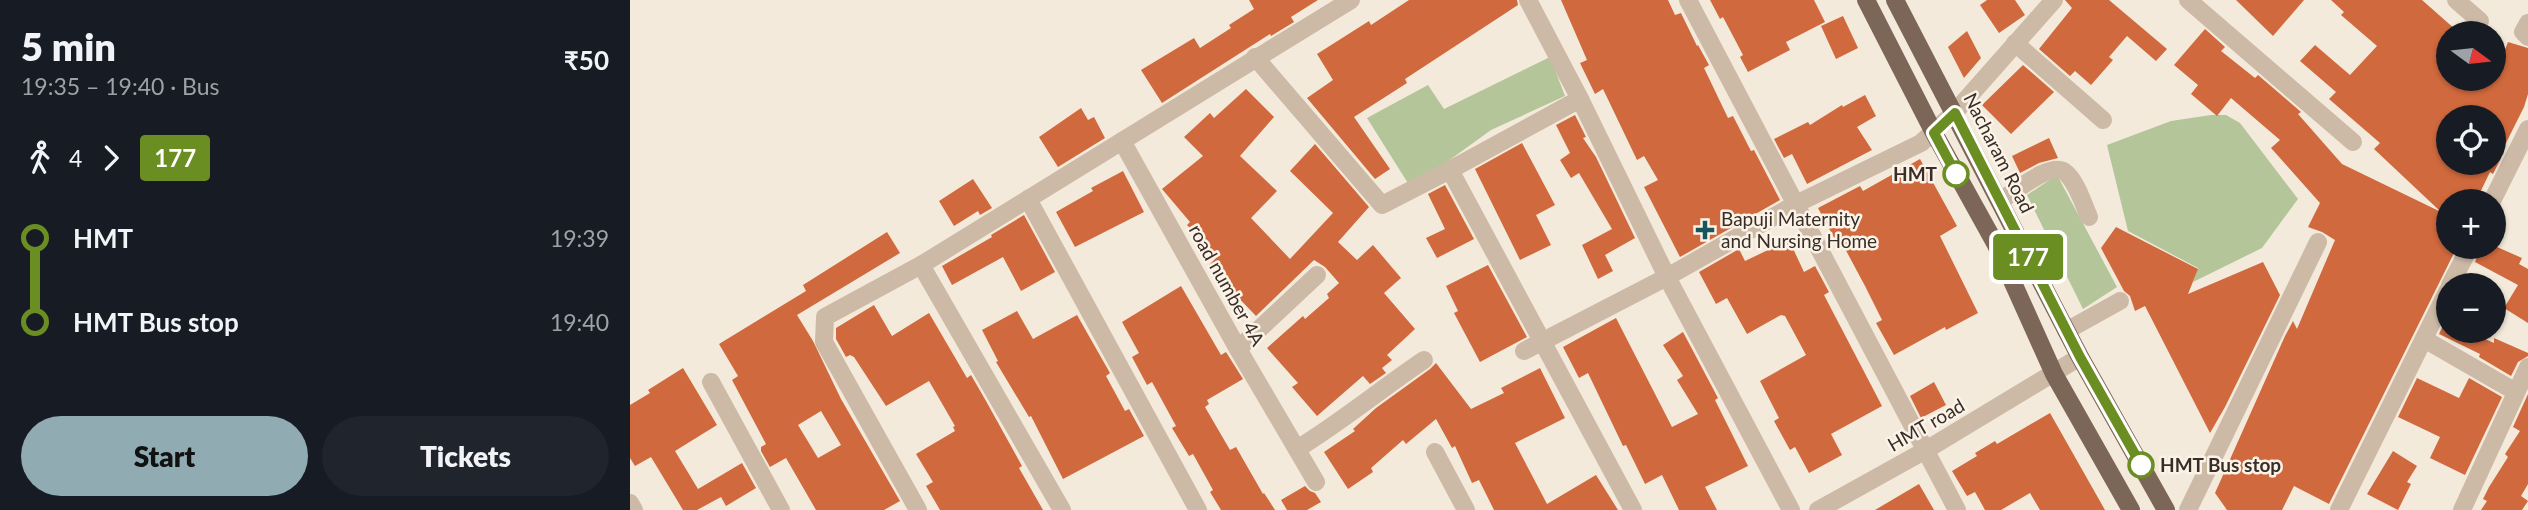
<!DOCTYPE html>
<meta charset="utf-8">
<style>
body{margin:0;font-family:Lato,sans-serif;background:#20242c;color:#f1f3f6;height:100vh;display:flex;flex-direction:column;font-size:26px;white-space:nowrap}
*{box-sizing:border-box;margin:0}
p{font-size:23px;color:#9ea1a6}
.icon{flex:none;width:38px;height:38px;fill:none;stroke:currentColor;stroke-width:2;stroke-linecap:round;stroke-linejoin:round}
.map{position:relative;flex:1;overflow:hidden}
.details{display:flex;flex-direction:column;background:#171b24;width:630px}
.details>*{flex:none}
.badge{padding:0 14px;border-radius:5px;font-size:24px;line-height:46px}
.needle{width:46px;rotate:105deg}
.tools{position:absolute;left:1806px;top:21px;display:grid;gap:14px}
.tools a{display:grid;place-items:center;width:70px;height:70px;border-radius:50%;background:#171b24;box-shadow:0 2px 5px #0004;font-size:35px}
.map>.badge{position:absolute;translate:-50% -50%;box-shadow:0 0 0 4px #fff}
.legs{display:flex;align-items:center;gap:10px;height:77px;padding:0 21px;font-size:23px}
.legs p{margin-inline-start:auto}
.overview{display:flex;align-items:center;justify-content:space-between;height:119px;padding:0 21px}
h1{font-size:38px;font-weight:800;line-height:52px}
.primary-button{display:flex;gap:14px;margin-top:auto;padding:14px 21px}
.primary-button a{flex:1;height:80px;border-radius:42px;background:#90acb2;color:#111;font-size:28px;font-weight:800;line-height:80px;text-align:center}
.primary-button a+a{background:#20242c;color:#f1f3f6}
ul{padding:0 21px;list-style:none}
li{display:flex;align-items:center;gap:24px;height:84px;font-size:26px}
li i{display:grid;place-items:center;width:10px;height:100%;margin:0 9px;background:currentColor}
li i::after{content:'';width:18px;height:18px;margin:-9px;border:5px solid;border-radius:50%;background:#171b24}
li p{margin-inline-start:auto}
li:first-child i{background:linear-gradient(#0000 50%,currentColor 0)}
li:last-child i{background:linear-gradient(currentColor 50%,#0000 0)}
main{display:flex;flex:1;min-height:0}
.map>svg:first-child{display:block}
.green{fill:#b3c599}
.building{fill:#d0693d;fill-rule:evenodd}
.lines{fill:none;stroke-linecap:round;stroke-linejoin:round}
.minor{stroke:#cdbaa6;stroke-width:18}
.major{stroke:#7c6657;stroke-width:18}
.line-1-casing{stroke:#fff;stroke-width:16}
.line-1{stroke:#6b8e23;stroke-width:10}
.stop-1-dot{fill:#fff;stroke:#6b8e23;stroke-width:3.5}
.poi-dot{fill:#19555e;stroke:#fbf3e8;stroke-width:2.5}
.labels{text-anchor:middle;stroke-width:5;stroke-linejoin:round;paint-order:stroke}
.street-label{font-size:19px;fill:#392e27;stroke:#fbf3e8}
.stop-label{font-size:19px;font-weight:bold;fill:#392e27;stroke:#fbf3e8;text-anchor:end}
.poi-label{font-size:19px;fill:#392e27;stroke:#fbf3e8;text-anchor:start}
</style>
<main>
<section class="details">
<div class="overview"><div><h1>5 min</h1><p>19:35 – 19:40 · Bus</p></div><b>₹50</b></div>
<div class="legs"><svg class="icon" aria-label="walk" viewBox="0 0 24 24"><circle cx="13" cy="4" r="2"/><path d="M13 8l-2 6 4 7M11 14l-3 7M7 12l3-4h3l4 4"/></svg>4<svg class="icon" aria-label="forward" viewBox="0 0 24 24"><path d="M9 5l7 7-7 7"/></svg><b class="badge" style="background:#6b8e23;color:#fff">177</b></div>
<ul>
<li><i style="color:#6b8e23"></i><b>HMT</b><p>19:39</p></li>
<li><i style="color:#6b8e23"></i><b>HMT Bus stop</b><p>19:40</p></li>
</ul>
<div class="primary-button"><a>Start</a><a>Tickets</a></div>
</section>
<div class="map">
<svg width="1898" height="510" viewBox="0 0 1898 510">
<rect width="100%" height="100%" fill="#f4eadb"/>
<g class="green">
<path d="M920 57 935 96 861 130 781 188 737 118 798 85 814 109Z"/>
<path d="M1581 115H1596L1610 123 1668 199 1632 248 1563 282 1568 268 1498 231 1477 145 1541 121Z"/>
<path d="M1427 175 1487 287 1453 309 1397 195Z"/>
</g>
<g class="building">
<path d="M619 0H688L661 17 664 22 641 36 640 34 532 103 511 70 564 38 570 48 601 28 599 25 624 9Z"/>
<path d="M779 0H887L888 5 775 79 777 83 724 117 760 169 745 179 677 98 703 80 687 54 739 21 741 25Z"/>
<path d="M931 0H1038L1045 15 1051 13 1067 46 1068 45 1079 65 1074 68 1098 118 1103 116 1121 151 1124 150 1150 200 1050 257 1014 187 1028 180 1014 156 1007 160 973 89 965 94 950 63 957 60Z"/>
<path d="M1080 0H1184L1195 22 1156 42 1160 50 1118 72 1110 57 1113 55 1093 17 1090 19Z"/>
<path d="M1357 0H1385L1395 15 1369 33 1350 5Z"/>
<path d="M1435 0H1479L1537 49 1526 61 1497 36 1479 57 1483 60 1461 85 1445 71 1440 76 1409 49 1442 8Z"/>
<path d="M1606 0H1674L1643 36Z"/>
<path d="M1701 0H1792L1826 30 1824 33H1818V79H1864L1878 42 1898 48V94L1894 107 1869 157 1871 158 1863 174 1860 172 1846 201H1818V247H1827L1699 504 1664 486 1652 510H1597L1585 493 1655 336 1663 321 1667 329 1705 240 1692 232 1678 227 1690 203 1641 148 1650 140 1601 98 1587 116 1561 94 1568 85 1544 65 1575 29 1595 47 1591 51 1625 78 1628 75 1671 112 1668 114 1712 164 1811 212 1744 149 1750 143 1699 99 1706 92 1670 61 1685 45 1720 75 1747 46 1711 15 1714 12ZM1818 117H1864V163H1818Z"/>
<path d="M1213 16 1228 48 1206 59 1191 26Z"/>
<path d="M1337 31 1351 58 1334 78 1318 47Z"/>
<path d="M1393 65 1424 92 1381 134 1352 105Z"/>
<path d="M616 89 644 117 610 156 647 191 621 218 660 259 703 213 660 171 685 144 739 207 708 242 727 260 743 245 771 278 754 293 785 329 757 355 762 360 752 368 756 373 740 384 733 376 687 416 662 387 668 383 637 348 673 316 675 319 699 298 697 294 709 283 695 267 684 260 626 316 578 266 587 257 557 225 560 222 532 189 573 156 554 137 580 113 584 118Z"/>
<path d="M1235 95 1246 116 1227 127 1242 150 1177 184 1162 154 1154 158 1144 139 1178 122 1180 125 1212 105 1213 107Z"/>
<path d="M451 108 458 120 464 117 475 138 428 167 409 137Z"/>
<path d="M945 115 956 137 953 138 966 157 1005 238 975 255 983 271 968 279 952 245 982 229 949 173 941 178 930 160 940 153 926 125Z"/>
<path d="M1419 138 1428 158 1409 163 1390 173 1382 156Z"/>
<path d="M892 143 925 205 906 215 921 245 890 260 845 169Z"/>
<path d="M1290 159 1327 226 1310 236 1348 313 1316 330 1315 327 1264 355 1246 323 1252 320 1235 286 1212 243 1208 245 1188 208 1230 186 1233 191Z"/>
<path d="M493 171 514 212 445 247 426 212 463 191 461 188Z"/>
<path d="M343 179 362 208 350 215 348 211 324 226 309 201Z"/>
<path d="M815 185 844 239 807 258 796 238 815 229 798 194Z"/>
<path d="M394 215 425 272 391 291 373 257 322 285 312 266 362 237 361 235Z"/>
<path d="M1486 227 1568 269 1558 294 1633 262 1650 295 1595 407 1580 433 1515 306 1505 311 1500 296 1494 291 1471 248Z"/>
<path d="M257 232 270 253 167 315 183 341 211 399 270 501 254 510H186L156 458 140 467 131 451V447L136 444 102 380 108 376 89 344 176 291 173 285ZM191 411 211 445 188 458 168 425Z"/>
<path d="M1159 240 1174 272 1185 266 1199 292 1194 295 1252 406 1201 434 1212 455 1179 473 1165 447 1160 450 1144 421 1149 418 1130 381 1176 355 1155 316 1151 315 1117 334 1097 298 1086 304 1069 272 1109 249 1115 261Z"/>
<path d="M1851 247H1867L1892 258 1889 264 1898 269V323L1874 308 1888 285 1845 262Z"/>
<path d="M858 265 897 337 850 362 824 313 828 311 816 286Z"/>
<path d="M551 286 591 355 596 352 613 379 577 400 579 404 575 407 600 450 606 447 633 494 634 493 645 510H591L580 492 583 490 563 454 559 456 542 428 546 426 522 382 517 385 502 357 509 353 492 322Z"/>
<path d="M244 305 262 336 299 313 337 378 341 375 356 401 392 466 389 468 413 510H310L296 486 303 482 286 454 325 431 323 427 325 426 299 381 256 406 224 357 220 355 216 357 206 339V328Z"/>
<path d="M387 311 403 339 447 315 480 373 476 376 495 411 499 409 514 436 433 479 401 416 399 417 366 362 368 361 352 330Z"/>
<path d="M1818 315V331H1837L1864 343V338L1898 353V356L1888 362 1881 376 1849 357 1850 354 1809 334Z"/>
<path d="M986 318 1042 427 1068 414 1047 380 1053 376 1033 345 1053 332 1088 398 1085 400 1118 466 1075 487 1087 510H1049L1032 475 1015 484 996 445 993 446 958 373 949 378 933 347Z"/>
<path d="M806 363 841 409 874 393 871 388 910 368 935 418 885 443 917 504 966 475 988 510H864L849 480 842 483 825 446 822 448 806 419 776 444 773 440 741 468 743 472 718 489 694 452 725 431 723 429 746 408 800 369Z"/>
<path d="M53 368 87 425 45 451 68 489 112 463 126 488 96 506 91 497 67 510H53L21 457 5 466 0 458V405L20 393 18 390Z"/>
<path d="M1787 378 1829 398 1839 378 1872 397 1835 475 1800 458 1810 437 1768 417Z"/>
<path d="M1304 382 1316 405 1291 418 1280 396Z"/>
<path d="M1898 394V484L1891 496 1898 501 1892 510H1851L1857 501 1853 499 1859 487 1878 457 1875 454 1890 431 1883 427Z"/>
<path d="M1420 413 1475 510H1410L1400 493 1371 510H1355L1345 492 1337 496 1322 471 1347 456 1345 453 1365 441 1367 444Z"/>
<path d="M1763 451 1787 466 1777 482 1781 484 1768 510 1737 494Z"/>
<path d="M1289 484 1304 510H1245Z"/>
<path d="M675 486 680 491 685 493 691 502 677 510H657L651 500Z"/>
</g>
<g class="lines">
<g class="minor">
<path d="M898 0 950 99 1037 277 1161 510"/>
<path d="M1058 0 1327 510"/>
<path d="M1558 0 1723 142"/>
<path d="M1826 0 1850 21"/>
<path d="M1898 23 1893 32 1898 37"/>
<path d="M1385 43 1473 120"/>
<path d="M625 57 752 205 820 170"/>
<path d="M950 99 820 170 1003 510"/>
<path d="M492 141 608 349 686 482"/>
<path d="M398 199 568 510"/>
<path d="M1370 201C1383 193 1423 159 1436 173 1447 183 1453 203 1459 217"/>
<path d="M1862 201 1898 129"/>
<path d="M291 265 432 510"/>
<path d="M1820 285 1840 247"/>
<path d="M1436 331 1490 301"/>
<path d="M1794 339 1886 392"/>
<path d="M608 349 687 275"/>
<path d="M894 351 1037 277 1166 204 1291 143 1325 112 1424 0"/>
<path d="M81 382 151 510"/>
<path d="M667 449C711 422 751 389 794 360"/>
<path d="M805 452 836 510"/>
<path d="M0 503 4 510"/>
<path d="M288 510 194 342 195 317 291 265 721 0"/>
<path d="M1188 510 1296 450 1450 357"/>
<path d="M1558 510 1688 242"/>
<path d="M1709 510 1818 290"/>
<path d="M1832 510 1898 367"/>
</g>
<g class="major">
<path d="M1236 0 1304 133 1366 245 1424 374 1501 510"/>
<path d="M1265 0 1450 357 1536 510"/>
</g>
</g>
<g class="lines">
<g class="line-1-casing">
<path id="line-1" d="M1326 174 1304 133 1325 113 1450 357 1511 465"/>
</g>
<use href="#line-1" class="line-1"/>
</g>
<g class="stop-1-dot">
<circle cx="1326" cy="174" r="12"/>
<circle cx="1511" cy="465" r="12"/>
</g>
<path class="poi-dot" d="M1071.5 219.5h7v7h7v7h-7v7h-7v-7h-7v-7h7z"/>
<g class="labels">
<g class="street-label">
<text transform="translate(1369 153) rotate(63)" y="7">Nacharam Road</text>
<text transform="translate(597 285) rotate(61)" y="7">road number 4A</text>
<text transform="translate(1296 425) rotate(-30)" y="7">HMT road</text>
</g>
<g class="stop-label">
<text x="1307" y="181">HMT</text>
<text x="1530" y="472" text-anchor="start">HMT Bus stop</text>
</g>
<g class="poi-label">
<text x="1091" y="226">Bapuji Maternity<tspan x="1091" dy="22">and Nursing Home</tspan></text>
</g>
</g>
</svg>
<div class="tools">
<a><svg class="needle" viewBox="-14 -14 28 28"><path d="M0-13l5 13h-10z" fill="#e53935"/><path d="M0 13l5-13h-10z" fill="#9ea1a6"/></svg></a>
<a><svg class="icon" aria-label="locate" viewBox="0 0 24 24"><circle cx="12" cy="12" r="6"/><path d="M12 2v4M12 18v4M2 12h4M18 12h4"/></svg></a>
<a>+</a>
<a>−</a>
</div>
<b class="badge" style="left:1398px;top:257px;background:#6b8e23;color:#fff">177</b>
</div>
</main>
